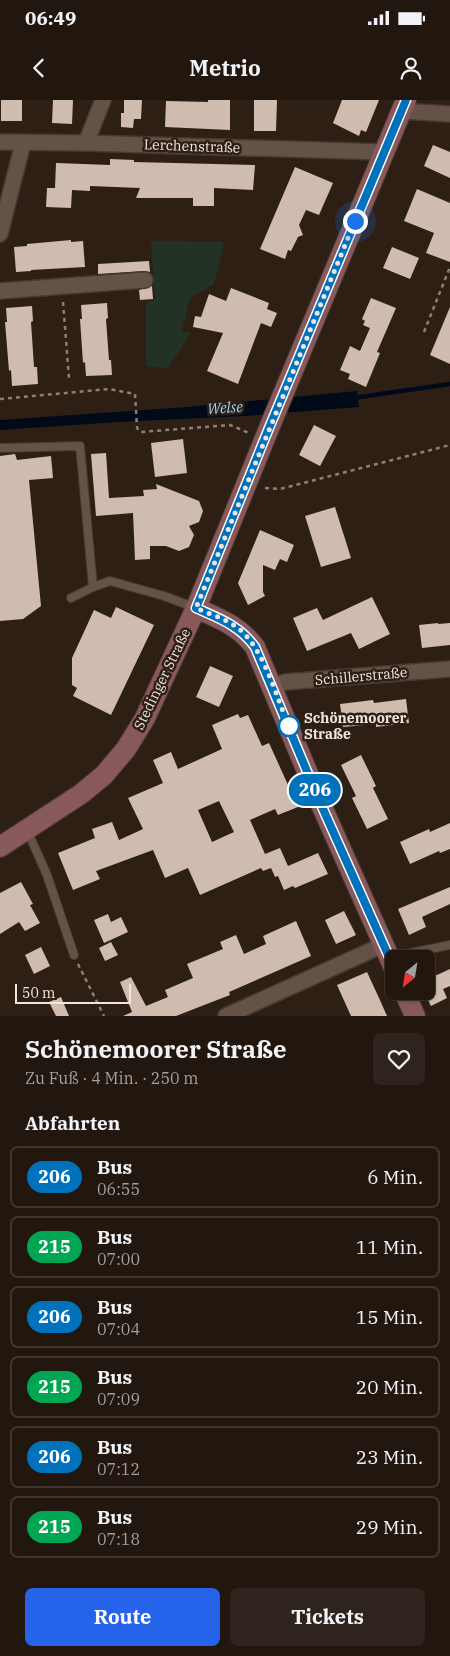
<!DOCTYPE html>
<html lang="de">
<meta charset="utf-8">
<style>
body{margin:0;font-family:"IBM Plex Serif",serif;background:#2e241d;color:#f1f3f6;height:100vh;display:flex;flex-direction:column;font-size:19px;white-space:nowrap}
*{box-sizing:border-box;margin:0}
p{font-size:16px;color:#a29f9e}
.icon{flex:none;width:28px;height:28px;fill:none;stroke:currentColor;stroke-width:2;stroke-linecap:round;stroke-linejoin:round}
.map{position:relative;height:916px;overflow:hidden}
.details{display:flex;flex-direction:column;background:#22170f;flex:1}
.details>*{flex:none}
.badge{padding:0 10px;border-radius:16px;font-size:18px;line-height:32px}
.needle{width:32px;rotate:210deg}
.controls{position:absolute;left:385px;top:850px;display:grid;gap:10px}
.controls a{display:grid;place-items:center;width:50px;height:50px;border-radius:8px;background:#22170f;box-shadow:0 1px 4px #0004,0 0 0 1px #3f362f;font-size:25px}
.scale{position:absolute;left:15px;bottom:12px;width:116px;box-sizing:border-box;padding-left:5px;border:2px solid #f0e5de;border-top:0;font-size:14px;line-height:18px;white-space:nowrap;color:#f0e5de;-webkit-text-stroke:4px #2e1f14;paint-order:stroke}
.you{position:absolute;width:25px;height:25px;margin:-12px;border:4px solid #fff;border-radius:50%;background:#1a73e8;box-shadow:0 0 0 8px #1a73e833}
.map>.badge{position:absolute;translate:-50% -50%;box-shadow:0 0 0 2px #fff}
h2{padding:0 25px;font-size:19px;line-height:45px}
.round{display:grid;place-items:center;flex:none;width:52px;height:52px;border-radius:8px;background:#2e241d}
.overview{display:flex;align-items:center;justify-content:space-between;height:85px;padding:0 25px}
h1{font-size:24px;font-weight:700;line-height:38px}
.cta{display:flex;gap:10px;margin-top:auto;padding:10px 25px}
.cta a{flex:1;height:58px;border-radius:8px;background:#2563eb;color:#fff;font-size:20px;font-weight:700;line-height:58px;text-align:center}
.cta a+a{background:#2e241d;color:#f1f3f6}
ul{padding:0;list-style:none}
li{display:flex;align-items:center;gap:15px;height:62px;margin:0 10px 8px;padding:0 15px;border:2px solid #3f362f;border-radius:8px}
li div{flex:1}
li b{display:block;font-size:19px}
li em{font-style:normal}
li .badge{min-width:55px;font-weight:700;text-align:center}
.status{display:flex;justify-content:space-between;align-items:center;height:35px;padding:0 25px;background:#22170f;direction:ltr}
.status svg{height:14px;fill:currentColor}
header{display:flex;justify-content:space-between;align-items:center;height:65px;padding:0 25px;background:#22170f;font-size:22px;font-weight:700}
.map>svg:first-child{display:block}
.green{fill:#223326}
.water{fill:#000a19}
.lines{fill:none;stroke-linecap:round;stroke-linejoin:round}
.stream{stroke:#000a19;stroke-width:4.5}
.building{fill:#d0bcae;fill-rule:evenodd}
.lane-casing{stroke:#463932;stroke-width:10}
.street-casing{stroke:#463932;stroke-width:18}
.secondary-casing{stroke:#463932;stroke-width:22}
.path{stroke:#8c7f76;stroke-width:2.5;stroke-dasharray:4 4;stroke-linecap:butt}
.lane{stroke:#635245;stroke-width:8}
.street{stroke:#635245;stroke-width:15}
.secondary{stroke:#88585a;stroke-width:20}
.line-casing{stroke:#fff;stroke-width:11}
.line{stroke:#0072bc;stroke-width:8}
.walk{stroke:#f0e5de;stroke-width:5;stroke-dasharray:0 9}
.stop-dot{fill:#fff;stroke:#0072bc;stroke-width:2.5}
.labels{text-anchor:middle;stroke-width:5;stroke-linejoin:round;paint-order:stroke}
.street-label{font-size:14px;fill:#f0e5de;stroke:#2e1f14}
.stop-label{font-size:14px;font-weight:bold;fill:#f0e5de;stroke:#2e1f14;text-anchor:start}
.water-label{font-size:15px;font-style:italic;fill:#96d4fd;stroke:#2e1f14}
</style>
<div class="status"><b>06:49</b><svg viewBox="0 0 49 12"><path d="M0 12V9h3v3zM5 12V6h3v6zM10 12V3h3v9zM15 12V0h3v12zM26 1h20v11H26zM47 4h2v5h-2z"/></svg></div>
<header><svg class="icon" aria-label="back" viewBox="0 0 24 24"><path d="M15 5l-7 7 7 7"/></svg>Metrio<svg class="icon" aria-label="person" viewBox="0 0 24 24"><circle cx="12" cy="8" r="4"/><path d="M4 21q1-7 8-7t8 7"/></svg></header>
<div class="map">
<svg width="450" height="916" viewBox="0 0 450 916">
<rect width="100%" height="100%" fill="#2e1f14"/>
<path class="green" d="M151 141 224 142 214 184 190 198 182 231 191 233 168 268 146 266V203L155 199Z"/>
<path class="water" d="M357 291 359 307 246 316 118 322 0 330V320L187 307Z"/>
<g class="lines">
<path class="stream" d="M353 298 450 284"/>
</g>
<g class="building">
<rect x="1" y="0" width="21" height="21"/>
<path d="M53 0H73L72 24 52 23Z"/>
<path d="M124 0H142L141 19H134L133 28 121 27V13H124Z"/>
<path d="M208 0H230V30L165 27 166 1 208 2Z"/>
<path d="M254 0H277L276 31H254Z"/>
<path d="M342 0H379L366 32 361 30 359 36 333 23Z"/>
<path d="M433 45 450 52V78L424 66Z"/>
<path d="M110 59 134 60V62L255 65 253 90 214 88V106H193V98H136L140 88 90 86V91L72 90 71 108 46 107 47 88H55L56 63 110 65Z"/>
<path d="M295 67 333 83 319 115 306 110 299 125 303 135 298 137 291 151 288 150 285 159 260 149Z"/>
<path d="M417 89 450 103V162L426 153 434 133 404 121Z"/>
<path d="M71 140V142L83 141 85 167 31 170V171L16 172 14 147 27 146V144Z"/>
<path d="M392 147 419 158 410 179 383 168Z"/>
<path d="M149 161 150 172 144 171 98 174V164Z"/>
<path d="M152 186 153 199 140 200 139 190Z"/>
<path d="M231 188 269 203 267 209 277 213 271 227 261 223 238 284 207 271 223 233 193 227 195 216 201 217 209 194 226 201Z"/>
<path d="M371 198 396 208 377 252 380 253 366 287 348 279 350 274 340 270 350 246 360 251 370 228 363 225 365 221 362 219Z"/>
<path d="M107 203 108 218 106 219 109 260H111L112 275 86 276 85 262 83 263 80 219H82L81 205Z"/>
<path d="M32 206 33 221 31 222 34 267H37L38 284 12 286 11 270 9 271 5 222H7L6 208Z"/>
<path d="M450 207V264L430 255Z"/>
<path d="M314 325 336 336 320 366 299 355Z"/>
<path d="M183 339 187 373 155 377 151 343Z"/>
<path d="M106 353 109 398 144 396 143 390 157 389 156 384 199 401 203 411 199 422 189 426 194 435 189 447 179 451 166 446H150V459L135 460 133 413 96 416 91 354Z"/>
<path d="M15 354 17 360 51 356 53 378 29 380 41 506 23 519 0 521V356Z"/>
<path d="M335 407 351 458 321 467 305 416Z"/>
<path d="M260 430 294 445 287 462 280 459 275 470 263 465V492L265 496 248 505 238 483Z"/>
<path d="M372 497 390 534 359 549 351 533 307 551 293 518 317 508 323 520Z"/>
<path d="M116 507 154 525 111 615 73 596 77 588 72 585V558L94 510 111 518Z"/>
<path d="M438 523V524L450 523V545L422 548 419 525Z"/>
<path d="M210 566 233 576 219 607 196 597Z"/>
<path d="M406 599 409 623 376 627V624L343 627 340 604 373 600 374 603Z"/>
<path d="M238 614 240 618 248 615 262 646 269 643 298 707 278 715 275 709 250 720 265 754 280 748 288 766 318 753 328 774 295 788 293 786 284 790 278 776 275 777 271 768 263 771 261 768 200 795 188 768 165 778 153 750 96 771 100 779 73 790 58 753 95 738 92 729 112 722 119 740 143 729 128 698 163 683 153 660 171 652 178 669 222 649 212 625ZM219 701 234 732 212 742 198 710Z"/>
<path d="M361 655 376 686 373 688 388 719 367 729 352 698 356 696 341 665Z"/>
<path d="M450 723V749L440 753 439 751 410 764 400 742 429 729 430 732Z"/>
<path d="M21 782 33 804 30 805 40 823 25 831 19 822 0 834V793Z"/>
<path d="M450 787V804L422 817 426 827 409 835 398 809Z"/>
<path d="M344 811 356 835 336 844 325 820Z"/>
<path d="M108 814 111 822 121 817 128 832 104 843 94 820Z"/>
<path d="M296 821 311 856 229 892 230 895 176 916H123L132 912 120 882 131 877 146 906 168 897 165 890 193 878 187 864 223 849 220 842 236 835 244 854 266 844 263 836Z"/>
<path d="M111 842 118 855 105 861 99 848Z"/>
<path d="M41 847 50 866 34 874 25 855Z"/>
<path d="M450 869V886L443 889 447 898 431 906 426 896V880Z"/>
<path d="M367 872 379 898 387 916H351L337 885Z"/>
<path d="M61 897 69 916H56L49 902Z"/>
</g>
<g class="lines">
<g class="lane-casing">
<g id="lane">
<path d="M0 348 80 346 93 487"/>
<path d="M71 498 93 487 110 481 164 496 196 508"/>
<path d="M27 730 47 775 74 855"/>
<path d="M391 857 450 845"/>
</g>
</g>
<g class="street-casing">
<g id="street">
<path d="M401 11 450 14"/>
<path d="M0 42 86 43 383 52"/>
<path d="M86 43 103 0"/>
<path d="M0 134 23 43"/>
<path d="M0 191 145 180"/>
<path d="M273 587 285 582 450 569"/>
<path d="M226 916 383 845"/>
</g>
</g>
<g class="secondary-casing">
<g id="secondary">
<path d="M196 508C220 519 238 525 255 547L319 700 394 868"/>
<path d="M0 747 81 694 104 675 126 649 145 618 196 508 274 316 406 0"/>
<path d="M404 891 415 916"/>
</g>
</g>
<g class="path">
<path d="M63 202 69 278"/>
<path d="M424 232 450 167"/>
<path d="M0 299 109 289 135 294 137 327 138 330 141 332 230 325 249 333"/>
<path d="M265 388 280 389 450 345"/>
<path d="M78 864 104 916"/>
</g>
<use href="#lane" class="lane"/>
<use href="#street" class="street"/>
<use href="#secondary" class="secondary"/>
</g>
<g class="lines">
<g class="line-casing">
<path id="line" d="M394 868 319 700 255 547C239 525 220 519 196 508L269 328 406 0"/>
</g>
<use href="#line" class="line"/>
<path class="walk" d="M289 626C276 597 263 544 235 526 224 518 209 514 196 508L355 121"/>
</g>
<circle class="stop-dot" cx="289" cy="626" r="10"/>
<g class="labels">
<g class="street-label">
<text transform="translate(192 46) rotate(2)" y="5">Lerchenstraße</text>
<text transform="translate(361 576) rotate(-5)" y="5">Schillerstraße</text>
<text transform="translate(162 579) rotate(-64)" y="5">Stedinger Straße</text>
</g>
<g class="stop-label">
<text x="304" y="623">Schönemoorer<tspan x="304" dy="16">Straße</tspan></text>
</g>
<g class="water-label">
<text transform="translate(225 308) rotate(-4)" y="5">Welse</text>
</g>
</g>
</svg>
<div class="controls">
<a><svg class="needle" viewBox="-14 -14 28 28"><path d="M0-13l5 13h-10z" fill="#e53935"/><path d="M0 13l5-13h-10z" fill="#a29f9e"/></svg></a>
</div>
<div class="scale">50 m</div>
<div class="you" style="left:355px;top:121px"></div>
<b class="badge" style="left:315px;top:690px;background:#0072bc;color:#fff">206</b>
</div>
<section class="details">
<div class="overview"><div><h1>Schönemoorer Straße</h1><p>Zu Fuß · 4 Min. · 250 m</p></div><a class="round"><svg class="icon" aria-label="heart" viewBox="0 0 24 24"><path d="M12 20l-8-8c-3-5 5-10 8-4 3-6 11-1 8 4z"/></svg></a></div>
<h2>Abfahrten</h2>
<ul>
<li><span class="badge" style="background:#0072bc;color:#fff">206</span><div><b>Bus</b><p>06:55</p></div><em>6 Min.</em></li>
<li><span class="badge" style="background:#00a651;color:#fff">215</span><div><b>Bus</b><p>07:00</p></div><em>11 Min.</em></li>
<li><span class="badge" style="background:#0072bc;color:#fff">206</span><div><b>Bus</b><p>07:04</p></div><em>15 Min.</em></li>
<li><span class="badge" style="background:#00a651;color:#fff">215</span><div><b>Bus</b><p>07:09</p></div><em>20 Min.</em></li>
<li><span class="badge" style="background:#0072bc;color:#fff">206</span><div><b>Bus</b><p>07:12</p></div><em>23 Min.</em></li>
<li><span class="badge" style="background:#00a651;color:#fff">215</span><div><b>Bus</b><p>07:18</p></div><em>29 Min.</em></li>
</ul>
<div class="cta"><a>Route</a><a>Tickets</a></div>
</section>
